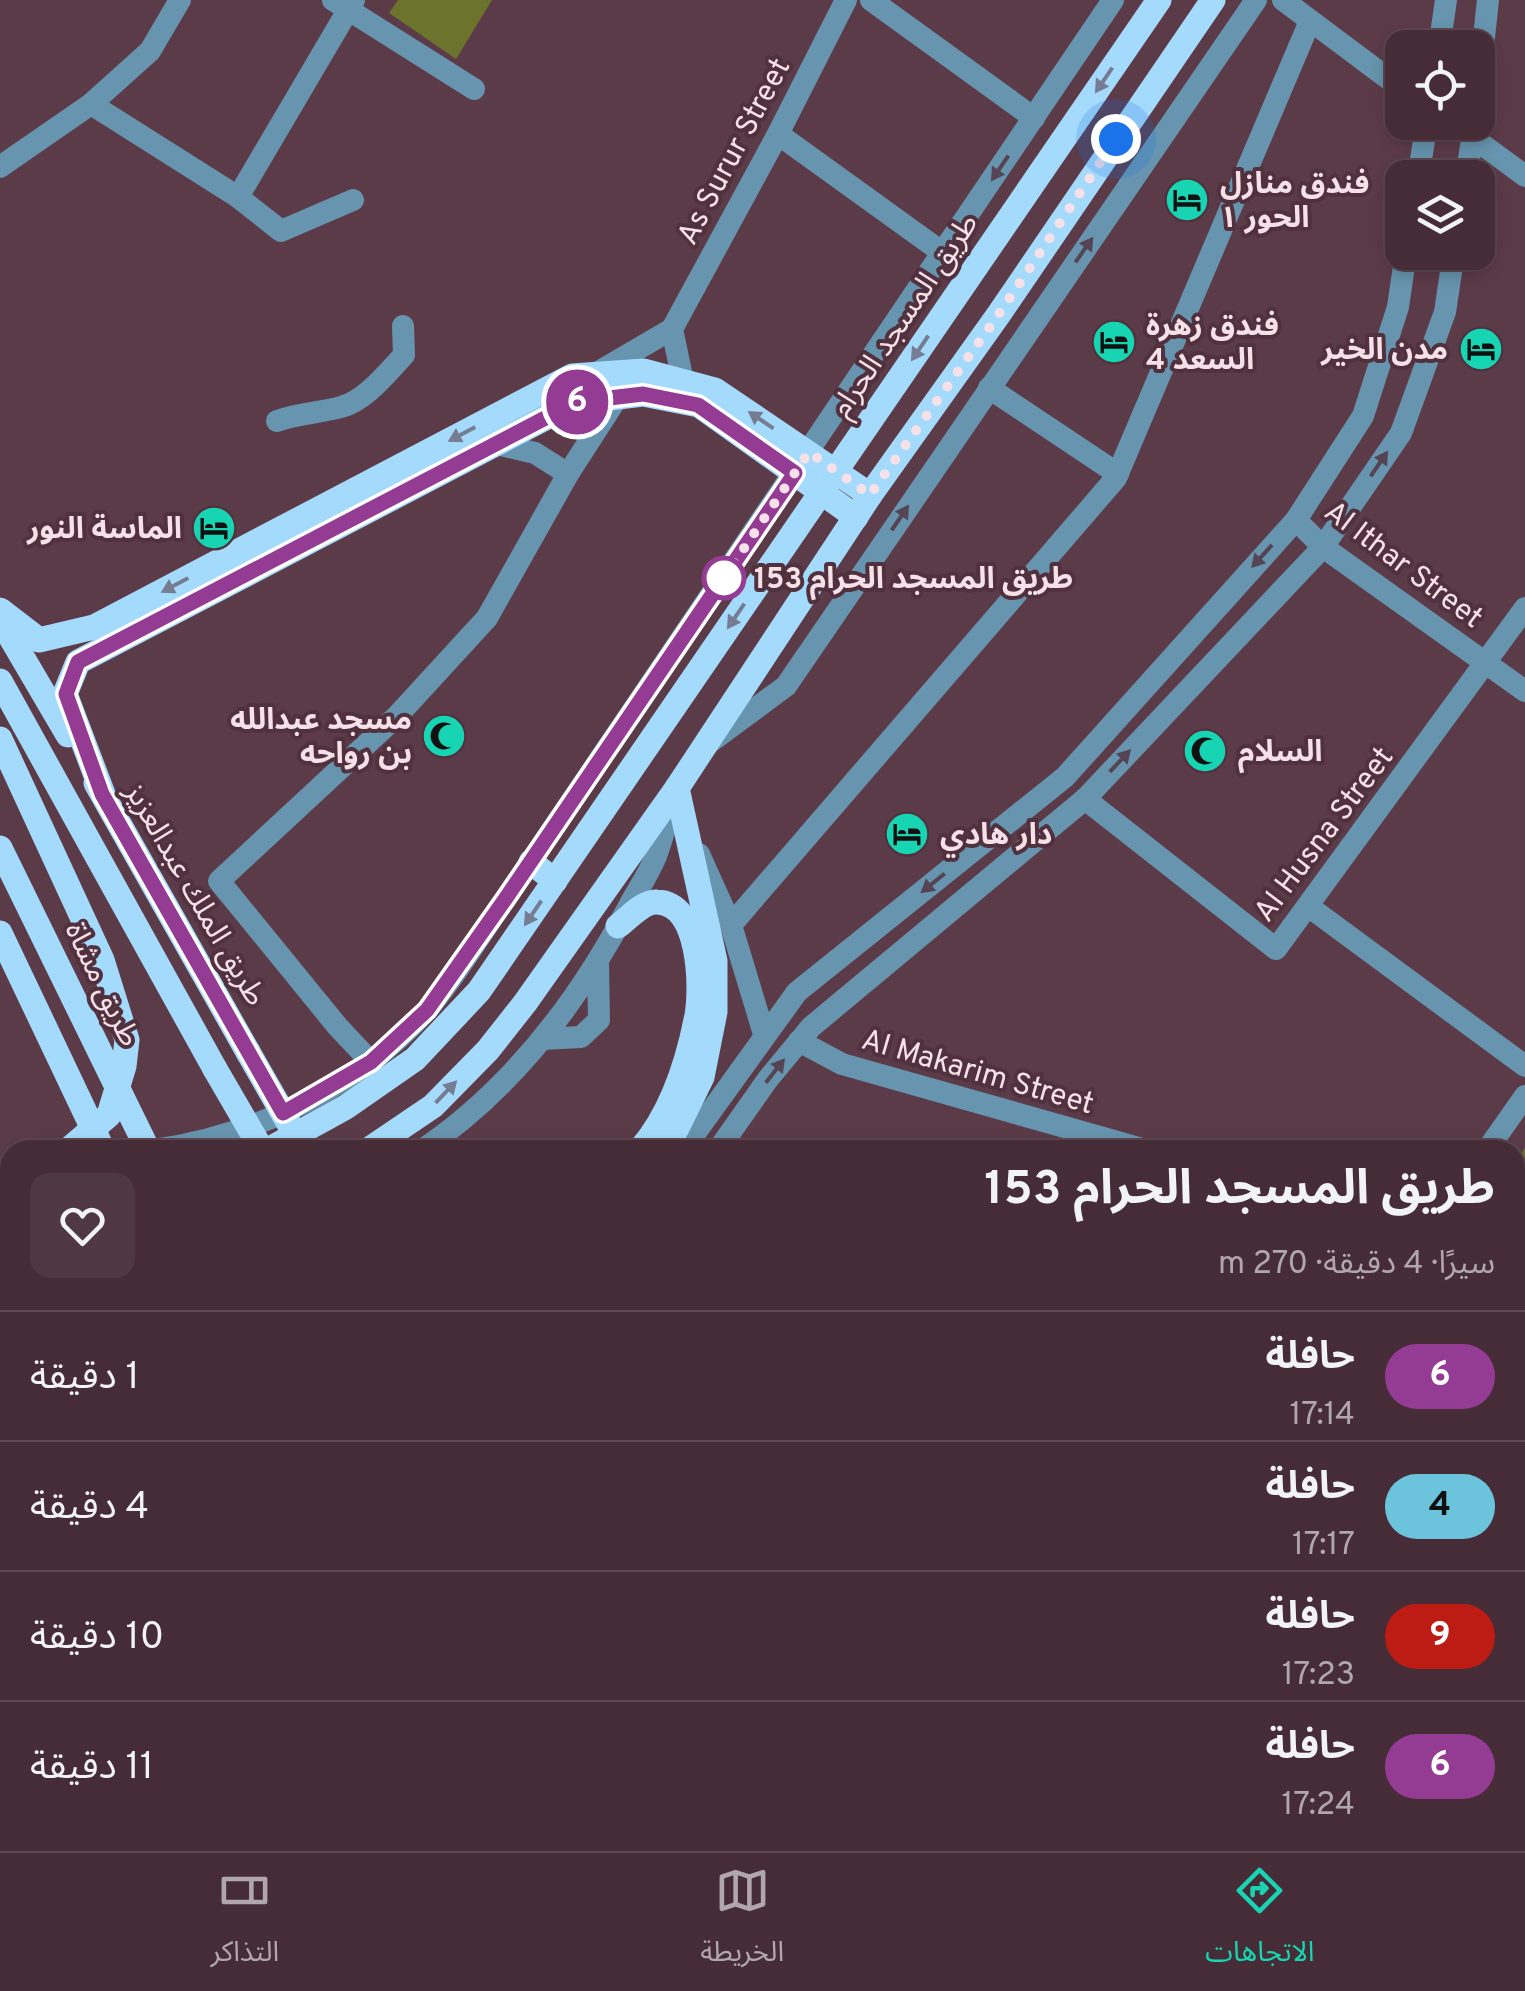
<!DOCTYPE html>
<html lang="ar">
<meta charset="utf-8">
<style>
body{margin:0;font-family:Overpass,"Noto Sans Arabic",sans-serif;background:#4f3842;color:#f1f3f6;direction:rtl;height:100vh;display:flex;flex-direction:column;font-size:38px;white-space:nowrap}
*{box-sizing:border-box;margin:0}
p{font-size:32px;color:#b0a7ad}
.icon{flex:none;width:55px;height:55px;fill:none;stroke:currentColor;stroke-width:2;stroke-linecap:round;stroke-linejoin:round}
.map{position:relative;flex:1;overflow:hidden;direction:ltr}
.details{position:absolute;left:0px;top:1140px;width:1525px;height:712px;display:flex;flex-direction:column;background:#452c36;border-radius:30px 30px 0 0;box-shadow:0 5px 15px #0003,0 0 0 2px #5d4851;direction:rtl}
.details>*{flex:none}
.badge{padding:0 20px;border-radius:32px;font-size:35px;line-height:65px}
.controls{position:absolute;left:1385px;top:30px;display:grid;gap:20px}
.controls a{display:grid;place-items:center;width:110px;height:110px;border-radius:20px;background:#452c36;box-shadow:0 5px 15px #0003,0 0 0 2px #5d4851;font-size:50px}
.you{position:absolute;width:50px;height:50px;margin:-25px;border:8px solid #fff;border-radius:50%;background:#1a73e8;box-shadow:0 0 0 15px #1a73e833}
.map>.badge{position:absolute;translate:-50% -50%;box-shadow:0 0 0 5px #fff}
.round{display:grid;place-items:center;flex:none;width:105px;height:105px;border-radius:20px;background:#4f3842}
.headline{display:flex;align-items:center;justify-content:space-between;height:170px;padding:0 30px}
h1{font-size:48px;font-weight:700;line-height:75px}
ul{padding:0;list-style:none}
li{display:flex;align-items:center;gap:30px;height:130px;padding:0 30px;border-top:2px solid #5d4851}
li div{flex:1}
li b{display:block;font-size:38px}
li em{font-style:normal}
li .badge{min-width:110px;font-weight:700;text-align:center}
.tab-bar{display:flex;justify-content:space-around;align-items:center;height:140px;border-top:2px solid #5d4851;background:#452c36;font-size:28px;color:#b0a7ad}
.tab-bar a{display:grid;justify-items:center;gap:5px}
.tab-bar .selected{color:#17d5b2}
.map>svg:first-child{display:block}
.green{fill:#6b732d}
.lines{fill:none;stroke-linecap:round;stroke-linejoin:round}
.minor{stroke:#6794ae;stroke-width:22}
.major{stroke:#a4dafb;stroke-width:25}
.highway{stroke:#dcf0fd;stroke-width:30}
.major-bridge{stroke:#a4dafb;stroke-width:25}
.oneway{fill:#767d92}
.oneway2{fill:#554554}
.line-casing{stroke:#fff;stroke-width:22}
.line{stroke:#943c94;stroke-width:15}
.walk{stroke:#f6e1e8;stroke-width:10;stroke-dasharray:0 18}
.stop-dot{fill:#fff;stroke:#943c94;stroke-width:5}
.labels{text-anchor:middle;stroke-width:8;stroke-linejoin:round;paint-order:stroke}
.street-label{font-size:30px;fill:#f6e1e8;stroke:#51313d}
.poi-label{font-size:30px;font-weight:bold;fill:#f6e1e8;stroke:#51313d;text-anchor:start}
.stop-label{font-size:30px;font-weight:bold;fill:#f6e1e8;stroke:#51313d;text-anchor:start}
</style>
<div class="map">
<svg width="1525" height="1851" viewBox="0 0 1525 1851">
<rect width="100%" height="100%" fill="#5c3b48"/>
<g class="green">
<path d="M398 0H492L456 59 389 13Z"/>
<path d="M1525 1148V1315L1515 1327V1162Z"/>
</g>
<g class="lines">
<g class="minor">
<path d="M333 0 474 89"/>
<path d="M871 0 1034 118"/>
<path d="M1283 0 1402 89"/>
<path d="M1439 48 1446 0"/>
<path d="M1478 93 1488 0"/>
<path d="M91 104 238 197 281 231 353 200"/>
<path d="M778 134 943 253"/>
<path d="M1472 137 1525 176"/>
<path d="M0 167 91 104 150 51 180 0"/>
<path d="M1418 178 1427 122"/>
<path d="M1466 178 1474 127"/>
<path d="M238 197 354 0"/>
<path d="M672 329 778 134 846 0"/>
<path d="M672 329 683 381"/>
<path d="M595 374 672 329"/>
<path d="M989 388 1118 474"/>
<path d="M277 421C298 413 320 413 341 407 365 401 387 373 404 355L403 326"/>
<path d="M497 444 535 453 568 474"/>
<path d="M1296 520 1323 547 1525 691"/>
<path d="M709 743 786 686 1256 0"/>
<path d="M1085 799 1276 949 1525 608"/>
<path d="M699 854 731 925 764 1034"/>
<path d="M1308 906 1525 1066"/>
<path d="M731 925 1116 478 1310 21"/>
<path d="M543 1039 581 1037 599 1020 598 963"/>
<path d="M799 1041 842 1064 1146 1150"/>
<path d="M371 1062 338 1027 219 881 398 715 487 618 568 474 617 398"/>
<path d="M154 1150C256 1135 357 1088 427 1010 456 976 480 935 506 898L1113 0"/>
<path d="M422 1150C512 1089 580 999 630 904 639 888 649 873 656 856 663 837 668 817 674 797"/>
<path d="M683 1150 797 992 1065 777 1296 520 1363 416 1398 307 1406 252"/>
<path d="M718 1150 768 1079 811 1027 1085 799 1323 547 1401 433 1445 312 1454 252"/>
<path d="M1487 1150 1525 1096"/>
<path d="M0 1171 10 1170"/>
<path d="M0 1269H10"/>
<path d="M0 1439H10"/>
<path d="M0 1465H10"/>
<path d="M1515 1535 1525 1523"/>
<path d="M381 1842 384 1851"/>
</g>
<g class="major">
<path d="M0 610 39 640 94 627 572 376 644 371 715 390 870 495"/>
<path d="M0 619 68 735"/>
<path d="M0 681 215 1069"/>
<path d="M0 739 102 960 127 1040 124 1066 109 1115 68 1150"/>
<path d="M96 783 248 1052"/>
<path d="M103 794 65 694 78 662 576 402 643 394 699 405 856 517"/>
<path d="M531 862 555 881"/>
<path d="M618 926C629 918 643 901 657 902 700 903 702 985 697 1015 688 1062 672 1113 640 1150"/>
<path d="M268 1150 346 1107 415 1059 479 991 1159 0"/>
<path d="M368 1150 433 1106 488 1050 525 1003 677 788 870 495 999 314 1213 0"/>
<path d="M662 1150 676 1130 702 1077 715 1012V961L677 788"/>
<path d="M0 1198 10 1197"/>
<path d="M0 1250 10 1248"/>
<path d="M422 1842 425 1851"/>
<path d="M460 1842 463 1851"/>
<path d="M628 1842 631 1851"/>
</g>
<g class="highway">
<path d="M1515 1392 1525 1374"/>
<path d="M1515 1434 1525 1422"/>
<path d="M1515 1495 1525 1482"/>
<path d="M693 1842 698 1851"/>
<path d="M1166 1851 1173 1842"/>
<path d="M1218 1851 1225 1842"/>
</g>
<g class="major-bridge">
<path d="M0 848 148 1150"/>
<path d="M0 933 103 1150"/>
<path d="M248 1052 304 1150"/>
<path d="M215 1069 262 1150"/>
</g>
</g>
<defs><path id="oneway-solid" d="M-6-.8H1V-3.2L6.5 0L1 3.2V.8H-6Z" transform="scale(2.5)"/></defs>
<g class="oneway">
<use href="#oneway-solid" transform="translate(1104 80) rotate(124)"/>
<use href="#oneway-solid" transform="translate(920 348) rotate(124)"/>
<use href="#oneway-solid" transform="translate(761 420) rotate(-146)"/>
<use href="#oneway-solid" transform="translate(462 434) rotate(152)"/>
<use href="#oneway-solid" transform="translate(175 585) rotate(152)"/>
<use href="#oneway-solid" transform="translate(736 616) rotate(124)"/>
<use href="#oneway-solid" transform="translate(533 913) rotate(124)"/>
<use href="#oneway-solid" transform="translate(446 1092) rotate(-46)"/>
</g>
<g class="oneway2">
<use href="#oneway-solid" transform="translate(1000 168) rotate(124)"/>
<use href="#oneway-solid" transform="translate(1084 250) rotate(-55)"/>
<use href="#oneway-solid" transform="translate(1379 464) rotate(-56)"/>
<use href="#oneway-solid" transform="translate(900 518) rotate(-56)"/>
<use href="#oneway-solid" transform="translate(1262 556) rotate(132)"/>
<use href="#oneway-solid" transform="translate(1120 761) rotate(-47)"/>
<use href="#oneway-solid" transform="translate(933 883) rotate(141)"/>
<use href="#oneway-solid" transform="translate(775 1071) rotate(-52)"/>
</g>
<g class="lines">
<g class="line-casing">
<path id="line" d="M643 394 698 405 795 473 506 898 427 1010 371 1062 283 1113 102 794 66 694 78 662 576 402Z"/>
</g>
<use href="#line" class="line"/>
<path class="walk" d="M724 578 809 452 870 495 999 314 1116 139"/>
</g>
<defs>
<g id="hotel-disc" transform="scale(2.25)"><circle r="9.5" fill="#17d5b2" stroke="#51313d"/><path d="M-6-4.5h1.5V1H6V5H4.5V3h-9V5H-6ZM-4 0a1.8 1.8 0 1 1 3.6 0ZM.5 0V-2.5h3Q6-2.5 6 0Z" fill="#111"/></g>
<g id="mosque-disc" transform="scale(2.25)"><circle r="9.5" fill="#17d5b2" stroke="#51313d"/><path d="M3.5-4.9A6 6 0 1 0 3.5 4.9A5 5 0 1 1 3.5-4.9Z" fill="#111"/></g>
</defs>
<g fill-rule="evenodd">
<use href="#hotel-disc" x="1187" y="200"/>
<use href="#hotel-disc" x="1114" y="342"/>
<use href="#hotel-disc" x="1481" y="349"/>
<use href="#hotel-disc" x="214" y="528"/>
<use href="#mosque-disc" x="444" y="736"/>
<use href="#mosque-disc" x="1205" y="751"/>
<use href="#hotel-disc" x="907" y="834"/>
</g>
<circle class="stop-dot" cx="724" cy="578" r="20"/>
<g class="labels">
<g class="street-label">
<text transform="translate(733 151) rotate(-62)" y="10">As Surur Street</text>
<text transform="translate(904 315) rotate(-56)" y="10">طريق المسجد الحرام</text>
<text transform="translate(1404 564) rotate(37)" y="10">Al Ithar Street</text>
<text transform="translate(1323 834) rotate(-53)" y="10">Al Husna Street</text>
<text transform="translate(196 894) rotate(60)" y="10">طريق الملك عبدالعزيز</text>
<text transform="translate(103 984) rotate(64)" y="10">طريق مشاة</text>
<text transform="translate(978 1071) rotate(16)" y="10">Al Makarim Street</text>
</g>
<g class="poi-label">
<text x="1220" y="193">فندق منازل<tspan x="1220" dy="34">الحور ١</tspan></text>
<text x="1146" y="335">فندق زهرة<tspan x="1146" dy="34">السعد 4</tspan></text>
<text x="1448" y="359" text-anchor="end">مدن الخير</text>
<text x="182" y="538" text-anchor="end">الماسة النور</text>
<text x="412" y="729" text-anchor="end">مسجد عبدالله<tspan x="412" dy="34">بن رواحه</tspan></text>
<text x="1238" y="761">السلام</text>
<text x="940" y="844">دار هادي</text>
</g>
<g class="stop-label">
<text x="754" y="588">طريق المسجد الحرام 153</text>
</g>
</g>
</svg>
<div class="controls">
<a><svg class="icon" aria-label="locate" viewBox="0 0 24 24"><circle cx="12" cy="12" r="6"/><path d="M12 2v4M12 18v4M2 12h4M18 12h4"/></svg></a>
<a><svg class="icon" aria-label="layers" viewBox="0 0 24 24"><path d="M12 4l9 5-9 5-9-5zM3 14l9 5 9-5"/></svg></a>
</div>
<div class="you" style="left:1116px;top:139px"></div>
<b class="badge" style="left:577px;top:402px;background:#943c94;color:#fff">6</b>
<section class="details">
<div class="headline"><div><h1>طريق المسجد الحرام 153</h1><p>سيرًا · 4 دقيقة · 270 m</p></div><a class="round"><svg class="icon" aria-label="heart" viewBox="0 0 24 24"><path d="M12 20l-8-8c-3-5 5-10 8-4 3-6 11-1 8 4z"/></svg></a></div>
<ul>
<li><span class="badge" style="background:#943c94;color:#fff">6</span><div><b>حافلة</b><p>17:14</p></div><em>1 دقيقة</em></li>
<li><span class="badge" style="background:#6cc4dc;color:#111">4</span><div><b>حافلة</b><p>17:17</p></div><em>4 دقيقة</em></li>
<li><span class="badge" style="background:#bc1c14;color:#fff">9</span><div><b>حافلة</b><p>17:23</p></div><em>10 دقيقة</em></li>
<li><span class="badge" style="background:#943c94;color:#fff">6</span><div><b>حافلة</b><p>17:24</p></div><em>11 دقيقة</em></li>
</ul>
</section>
</div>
<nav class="tab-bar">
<a class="selected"><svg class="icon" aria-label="directions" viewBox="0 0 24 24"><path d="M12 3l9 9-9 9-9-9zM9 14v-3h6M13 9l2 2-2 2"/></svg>الاتجاهات</a>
<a><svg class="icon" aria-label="map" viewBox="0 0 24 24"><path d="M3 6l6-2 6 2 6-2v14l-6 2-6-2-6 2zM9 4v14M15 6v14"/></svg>الخريطة</a>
<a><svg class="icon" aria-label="tickets" viewBox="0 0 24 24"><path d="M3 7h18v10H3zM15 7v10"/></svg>التذاكر</a>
</nav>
